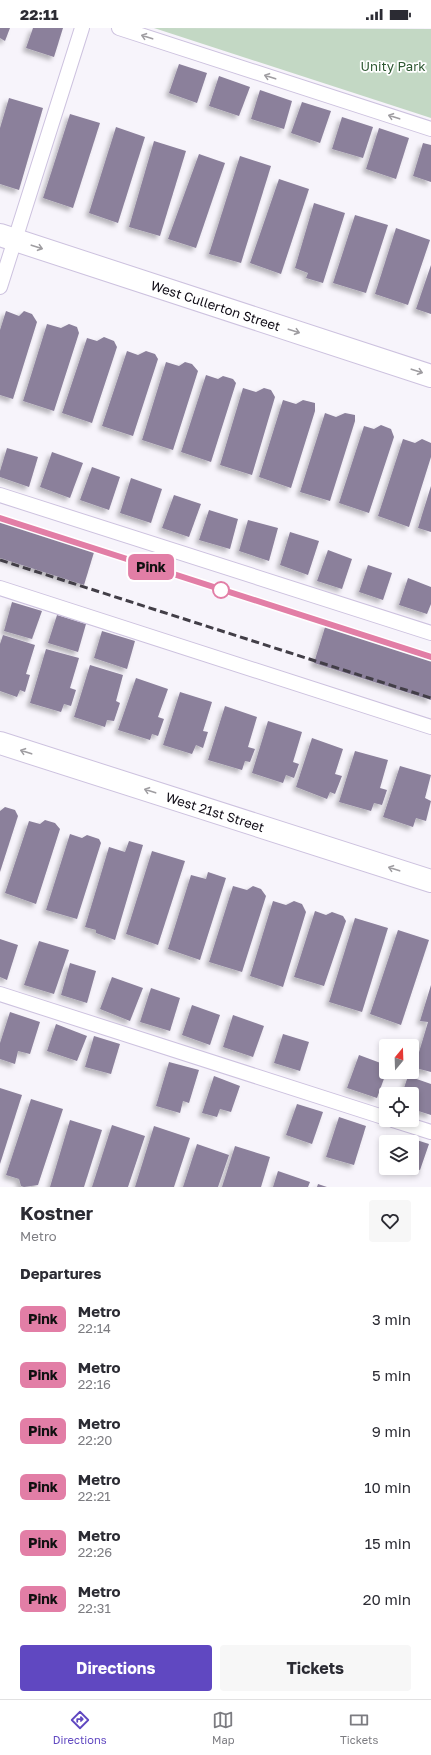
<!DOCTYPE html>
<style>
body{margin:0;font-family:"Golos Text",sans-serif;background:#f7f7f7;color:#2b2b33;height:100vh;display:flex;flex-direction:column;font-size:15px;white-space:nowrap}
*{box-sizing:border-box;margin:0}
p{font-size:13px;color:#7c7c81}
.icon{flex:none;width:22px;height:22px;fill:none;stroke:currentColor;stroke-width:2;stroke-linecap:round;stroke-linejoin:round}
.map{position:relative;height:1159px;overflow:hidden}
.drawer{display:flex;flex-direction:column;background:#fff;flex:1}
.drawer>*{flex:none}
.badge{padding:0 8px;border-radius:6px;font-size:14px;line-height:26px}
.needle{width:26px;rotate:19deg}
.buttons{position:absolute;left:379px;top:1011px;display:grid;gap:8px}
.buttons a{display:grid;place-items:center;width:40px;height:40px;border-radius:4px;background:#fff;box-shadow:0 2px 6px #0003;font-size:20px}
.map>.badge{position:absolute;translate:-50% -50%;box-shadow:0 0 0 2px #fff}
h2{padding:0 20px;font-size:15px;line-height:36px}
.round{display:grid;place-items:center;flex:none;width:42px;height:42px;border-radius:4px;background:#f7f7f7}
.overview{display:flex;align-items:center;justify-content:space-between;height:68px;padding:0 20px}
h1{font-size:19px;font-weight:700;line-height:30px}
.primary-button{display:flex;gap:8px;margin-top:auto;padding:8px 20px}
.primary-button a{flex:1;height:46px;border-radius:4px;background:#6048c1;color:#fff;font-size:16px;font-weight:700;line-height:46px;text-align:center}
.primary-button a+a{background:#f7f7f7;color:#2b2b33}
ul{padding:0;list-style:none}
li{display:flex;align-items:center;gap:12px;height:56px;padding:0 20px}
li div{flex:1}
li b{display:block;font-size:15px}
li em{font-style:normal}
li .badge{min-width:44px;font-weight:700;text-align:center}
.status{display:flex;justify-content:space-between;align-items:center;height:28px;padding:0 20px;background:#fff;direction:ltr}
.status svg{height:11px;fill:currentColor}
.dock{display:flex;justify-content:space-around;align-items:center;height:56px;border-top:1px solid #e1e1e2;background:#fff;font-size:11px;color:#7c7c81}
.dock a{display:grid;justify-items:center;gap:2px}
.dock .active{color:#6048c1}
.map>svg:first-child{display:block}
.green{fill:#c3d8c4}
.building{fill:#8b809b;filter:url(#shadow)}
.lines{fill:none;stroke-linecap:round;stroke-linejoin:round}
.service-casing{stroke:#cdc2df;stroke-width:16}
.minor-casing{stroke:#cdc2df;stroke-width:24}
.service{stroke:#fff;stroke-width:14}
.minor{stroke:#fff;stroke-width:22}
.rail{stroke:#423e47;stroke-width:3;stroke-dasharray:8 4;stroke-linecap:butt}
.oneway{stroke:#9f9da1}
.line-casing{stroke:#fff;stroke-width:9}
.line{stroke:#e27ea6;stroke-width:6}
.stop-dot{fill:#fff;stroke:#e27ea6;stroke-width:2}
.labels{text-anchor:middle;stroke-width:3.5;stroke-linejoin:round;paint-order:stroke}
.park-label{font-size:13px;fill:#2e5832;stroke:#fff}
.street-label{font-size:13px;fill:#0f0b15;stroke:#fff}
</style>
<div class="status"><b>22:11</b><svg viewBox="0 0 49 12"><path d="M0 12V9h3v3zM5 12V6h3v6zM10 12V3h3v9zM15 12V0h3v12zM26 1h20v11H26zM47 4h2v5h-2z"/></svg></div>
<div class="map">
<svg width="431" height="1159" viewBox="0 0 431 1159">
<defs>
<filter id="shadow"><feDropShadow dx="-3.5" dy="3.5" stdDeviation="2" flood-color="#0004"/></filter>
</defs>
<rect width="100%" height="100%" fill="#f7f4fb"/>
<path class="green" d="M155 0 431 1V90L154 0Z"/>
<g class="building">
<path d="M0 0H10L5 13 0 10Z"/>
<path d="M33 0H63L54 29 26 20Z"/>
<path d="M179 36 207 45 197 75 169 65Z"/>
<path d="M219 48 250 59 239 88 209 78Z"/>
<path d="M260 62 292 73 284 101 251 91Z"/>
<path d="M9 70 43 80 19 162 0 156V100Z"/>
<path d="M302 74 331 83 320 115 291 105Z"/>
<path d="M70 86 100 95 73 180 43 170Z"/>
<path d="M342 89 373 99 363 130 332 121Z"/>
<path d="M116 99 145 109 118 195 89 185Z"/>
<path d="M379 100 409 110 396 151 366 141Z"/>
<path d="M154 113 186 123 160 208 129 199Z"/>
<path d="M423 115 431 117V154L413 148Z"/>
<path d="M199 126 225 135 196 220 168 211Z"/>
<path d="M240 128 271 138 241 235 209 226Z"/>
<path d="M279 151 309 161 281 246 250 235Z"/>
<path d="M314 175 345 185 323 255 306 250 308 245 295 240Z"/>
<path d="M355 187 388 197 366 265 333 255Z"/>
<path d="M396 200 430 212 408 277 375 266Z"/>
<path d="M431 237V286L416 281Z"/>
<path d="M6 283 19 288 24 283 32 286 37 294 13 371 0 367V302Z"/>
<path d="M47 296 61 300 69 296 77 299 79 305 54 383 23 373Z"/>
<path d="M104 309 114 313 117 319 92 395 62 385 87 310 97 313Z"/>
<path d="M127 323 138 327 146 323 155 326 158 331 133 408 102 398Z"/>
<path d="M166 334 179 338 185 334 192 336 198 343 173 422 142 412Z"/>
<path d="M206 347 218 351 223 348 233 351 236 355 211 434 181 424Z"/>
<path d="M243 360 256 364 264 360 271 362 275 369 252 447 220 437Z"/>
<path d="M283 372 296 376 303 372 315 375V383L291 460 259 449Z"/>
<path d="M325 385 336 389 345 385 355 387V393L330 473 300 464Z"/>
<path d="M381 397 391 401 394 409 369 485 339 475 364 398 374 401Z"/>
<path d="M403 411 415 415 422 411 431 415V429L409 499 378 488Z"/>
<path d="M7 420 38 429 29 459 0 449V443Z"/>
<path d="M52 424 83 435 70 470 40 459Z"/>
<path d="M92 439 120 449 109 482 80 472Z"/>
<path d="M131 450 162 461 151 495 120 485Z"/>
<path d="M431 458V504L418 500Z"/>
<path d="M174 467 201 476 189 509 162 500Z"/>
<path d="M209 482 238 491 230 521 199 512Z"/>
<path d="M0 489 95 521 84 557 0 530Z"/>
<path d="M248 492 278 500 269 533 239 523Z"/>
<path d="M290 504 319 513 308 547 280 537Z"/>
<path d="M328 522 352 531 342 561 317 553Z"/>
<path d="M368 537 392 545 383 572 359 564Z"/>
<path d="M408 550 431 559V576L427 586 399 577Z"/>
<path d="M12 574 42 583 32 611 4 603Z"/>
<path d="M57 587 86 596 78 624 48 615Z"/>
<path d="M326 596 431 629V672L314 635Z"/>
<path d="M102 603 135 613 127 641 94 630Z"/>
<path d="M3 607 35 617 26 646 30 647 25 664 20 662 17 669 0 663V616Z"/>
<path d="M46 621 79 630 70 660 76 662 71 678 64 676 61 684 30 675Z"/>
<path d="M90 637 123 647 116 673 120 675 114 693 107 692 105 699 74 689Z"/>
<path d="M136 650 168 661 158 689 164 691 158 708 152 706 150 712 118 702Z"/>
<path d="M180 664 212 674 203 703 208 704 203 720 196 717 192 726 163 717Z"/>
<path d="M225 678 257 689 248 719 255 721 250 734 245 733 242 742 208 732Z"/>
<path d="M268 693 302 704 293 734 299 736 294 750 286 747 283 755 252 745Z"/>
<path d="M312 710 343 721 335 746 342 748 335 766 330 764 327 771 296 759Z"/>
<path d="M355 723 388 732 380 760 387 762 382 777 374 775 371 783 339 774Z"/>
<path d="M400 738 431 747 425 770 431 773 426 793 416 790 413 799 383 789Z"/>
<path d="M5 779 15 782 18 788 0 844V783Z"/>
<path d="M45 792 55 795 60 801 36 876 5 865 29 793 40 796Z"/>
<path d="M70 806 82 810 87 807 99 811 101 815 77 891 46 882Z"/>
<path d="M129 813 143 817 115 912 96 905V902L85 899 109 819 125 824Z"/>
<path d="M152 823 185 833 158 917 126 906Z"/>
<path d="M208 844 226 850 200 932 168 921 191 847 206 851Z"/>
<path d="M233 858 247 862 253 858 261 861 266 868 242 944 209 934Z"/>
<path d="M273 873 286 877 294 873 302 876 306 884 283 959 250 948Z"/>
<path d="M315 883 326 887 332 884 343 888 346 893 324 958 294 949Z"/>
<path d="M355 890 388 900 362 984 329 974Z"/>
<path d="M398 902 429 912 401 997 370 986Z"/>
<path d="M0 911 18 917 7 952 0 949Z"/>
<path d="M39 913 69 922 54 966 24 957Z"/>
<path d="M70 935 96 943 87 975 61 967Z"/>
<path d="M112 949 143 960 130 993 100 981Z"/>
<path d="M431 957V1044L412 1039V1030L417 1031 428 994 420 993Z"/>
<path d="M151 960 180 970 170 1003 140 994Z"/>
<path d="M192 977 220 987 210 1017 182 1007Z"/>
<path d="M10 984 40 994 30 1026 18 1023 15 1036 0 1031V1015Z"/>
<path d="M233 987 264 998 253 1029 223 1019Z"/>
<path d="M56 996 87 1008 77 1033 47 1023Z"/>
<path d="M283 1006 309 1014 300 1043 274 1035Z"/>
<path d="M94 1008 120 1016 111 1046 85 1039Z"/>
<path d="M359 1027 386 1037V1045L377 1070 347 1060Z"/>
<path d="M169 1034 199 1042 189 1075 183 1073 180 1085 156 1078Z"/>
<path d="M214 1048 240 1058 231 1084 220 1081 217 1089 202 1085Z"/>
<path d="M408 1048 431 1056V1087L412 1081V1066H402Z"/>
<path d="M0 1060 22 1067 0 1136Z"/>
<path d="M31 1071 63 1081 38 1157 24 1159 21 1158 19 1151 6 1147Z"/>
<path d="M297 1076 323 1084 312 1116 286 1107Z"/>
<path d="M339 1089 366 1098 354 1137 326 1129Z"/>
<path d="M70 1092 102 1102 84 1159H50Z"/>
<path d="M112 1097 145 1108 128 1159H92Z"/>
<path d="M154 1098 190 1110 174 1159H135Z"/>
<path d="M404 1108 429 1116 420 1142 412 1140V1114H402Z"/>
<path d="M197 1116 229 1127 218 1159H183Z"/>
<path d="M235 1118 270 1129 261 1159H222Z"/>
<path d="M278 1143 310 1154 308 1159H273Z"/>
<path d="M318 1156 327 1159H317Z"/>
</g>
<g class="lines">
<g class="service-casing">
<g id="service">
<path d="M119 0 431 101"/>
<path d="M0 259 82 0"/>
<path d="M0 467 431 605"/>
<path d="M0 560 431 699"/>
<path d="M0 966 386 1090"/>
<path d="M393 1092 431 1104"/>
</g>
</g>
<g class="minor-casing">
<g id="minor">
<path id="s1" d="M0 207 431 348"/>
<path id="s2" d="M0 715 431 853"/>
</g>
</g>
<use href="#service" class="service"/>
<use href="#minor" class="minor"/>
<g class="rail">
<path d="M0 490 431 629"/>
<path d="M0 532 431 670"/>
</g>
</g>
<defs><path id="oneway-shaft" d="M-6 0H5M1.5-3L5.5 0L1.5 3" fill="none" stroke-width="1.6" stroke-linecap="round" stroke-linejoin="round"/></defs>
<g class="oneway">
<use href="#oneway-shaft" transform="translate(147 9) rotate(-162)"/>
<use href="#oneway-shaft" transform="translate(270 49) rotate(-162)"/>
<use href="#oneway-shaft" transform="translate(394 89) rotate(-162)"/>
<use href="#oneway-shaft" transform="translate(37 219) rotate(18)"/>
<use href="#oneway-shaft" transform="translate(294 303) rotate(18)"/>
<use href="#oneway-shaft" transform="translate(417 343) rotate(18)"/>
<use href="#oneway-shaft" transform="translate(26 724) rotate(-162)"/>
<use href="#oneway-shaft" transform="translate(150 763) rotate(-162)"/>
<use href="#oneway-shaft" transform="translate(394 841) rotate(-162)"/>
</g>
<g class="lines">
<g class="line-casing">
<path id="line" d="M0 490 431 629"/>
</g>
<use href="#line" class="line"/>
</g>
<circle class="stop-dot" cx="221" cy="562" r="8"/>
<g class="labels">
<g class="park-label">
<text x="393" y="43">Unity Park</text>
</g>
<g class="street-label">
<text dy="5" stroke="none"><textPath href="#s1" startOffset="227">West Cullerton Street</textPath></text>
<text dy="5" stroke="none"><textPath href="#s2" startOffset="226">West 21st Street</textPath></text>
</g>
</g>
</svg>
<div class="buttons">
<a><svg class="needle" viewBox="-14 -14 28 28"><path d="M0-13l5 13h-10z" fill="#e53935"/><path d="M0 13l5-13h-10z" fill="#7c7c81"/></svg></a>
<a><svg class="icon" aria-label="locate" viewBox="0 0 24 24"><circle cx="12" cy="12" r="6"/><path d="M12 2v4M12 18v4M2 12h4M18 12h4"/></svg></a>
<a><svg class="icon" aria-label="layers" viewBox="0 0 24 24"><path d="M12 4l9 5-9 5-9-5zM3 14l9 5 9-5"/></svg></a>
</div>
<b class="badge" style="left:151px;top:539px;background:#e27ea6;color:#111">Pink</b>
</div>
<section class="drawer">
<div class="overview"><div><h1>Kostner</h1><p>Metro</p></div><a class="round"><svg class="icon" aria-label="heart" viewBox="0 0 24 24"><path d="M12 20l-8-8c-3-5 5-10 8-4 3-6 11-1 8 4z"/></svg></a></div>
<h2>Departures</h2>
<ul>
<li><span class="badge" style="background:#e27ea6;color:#111">Pink</span><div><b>Metro</b><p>22:14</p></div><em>3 min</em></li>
<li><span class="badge" style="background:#e27ea6;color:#111">Pink</span><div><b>Metro</b><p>22:16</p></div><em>5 min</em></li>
<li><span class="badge" style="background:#e27ea6;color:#111">Pink</span><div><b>Metro</b><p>22:20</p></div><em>9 min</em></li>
<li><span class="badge" style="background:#e27ea6;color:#111">Pink</span><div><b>Metro</b><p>22:21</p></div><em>10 min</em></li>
<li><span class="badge" style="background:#e27ea6;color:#111">Pink</span><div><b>Metro</b><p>22:26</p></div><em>15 min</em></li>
<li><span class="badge" style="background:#e27ea6;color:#111">Pink</span><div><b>Metro</b><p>22:31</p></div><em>20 min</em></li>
</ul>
<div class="primary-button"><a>Directions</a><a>Tickets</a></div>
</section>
<nav class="dock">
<a class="active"><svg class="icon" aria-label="directions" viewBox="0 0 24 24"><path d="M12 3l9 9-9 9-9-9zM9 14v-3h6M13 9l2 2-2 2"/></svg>Directions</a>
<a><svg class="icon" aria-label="map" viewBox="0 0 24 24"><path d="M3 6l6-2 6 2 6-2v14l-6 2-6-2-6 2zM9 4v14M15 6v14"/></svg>Map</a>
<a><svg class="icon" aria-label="tickets" viewBox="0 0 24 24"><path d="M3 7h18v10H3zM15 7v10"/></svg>Tickets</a>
</nav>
